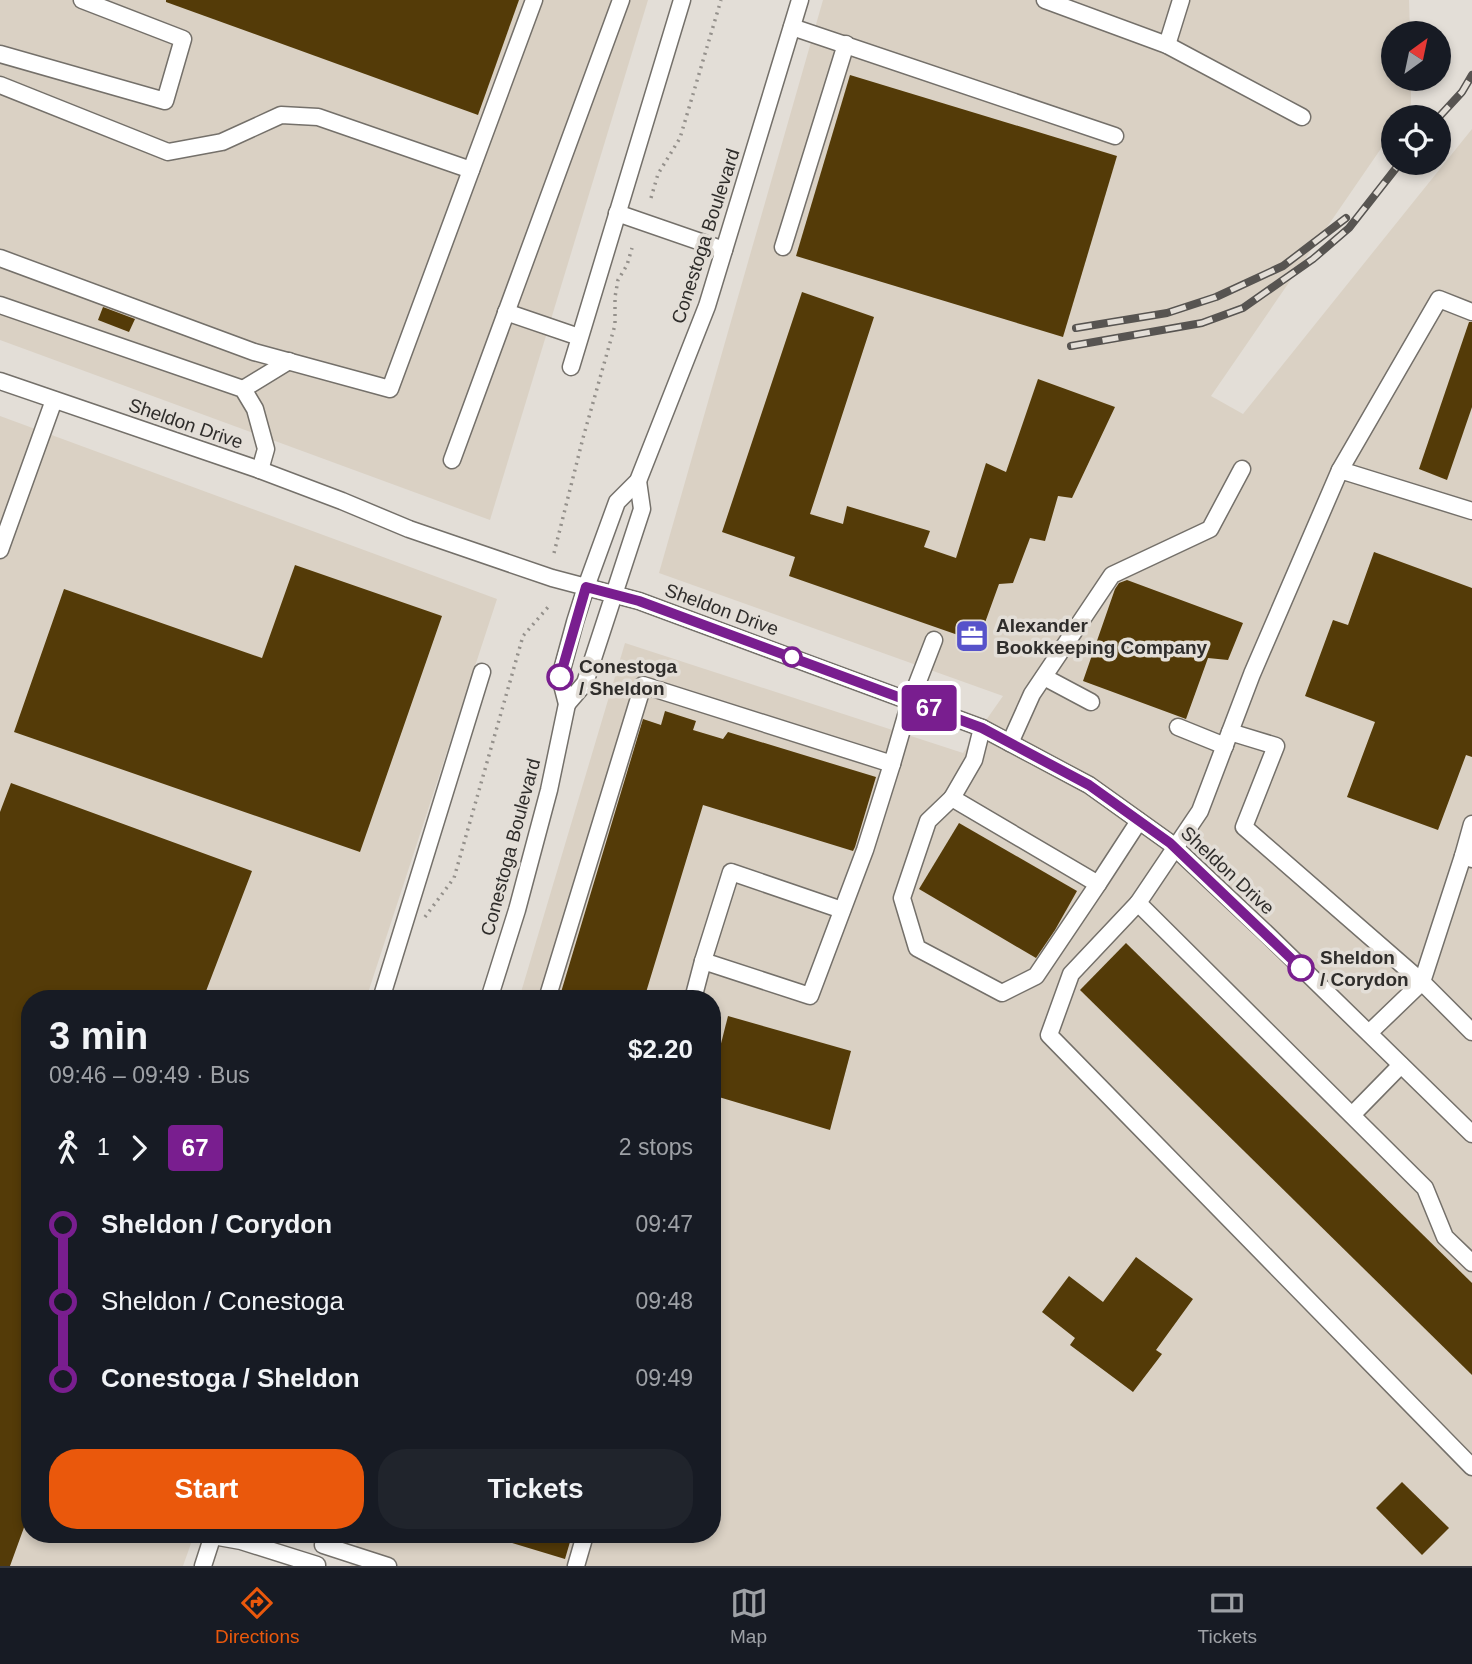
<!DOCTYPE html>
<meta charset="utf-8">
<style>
body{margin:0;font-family:Helvetica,sans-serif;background:#20242c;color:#f1f3f6;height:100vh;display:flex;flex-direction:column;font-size:26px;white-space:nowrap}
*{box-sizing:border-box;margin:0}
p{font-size:23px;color:#9ea1a6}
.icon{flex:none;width:38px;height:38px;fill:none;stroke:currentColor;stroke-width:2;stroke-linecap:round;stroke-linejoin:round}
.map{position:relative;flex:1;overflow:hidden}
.drawer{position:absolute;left:21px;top:990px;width:700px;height:553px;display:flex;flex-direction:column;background:#171b24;border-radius:28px;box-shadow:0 4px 10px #0003}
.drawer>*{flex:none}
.badge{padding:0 14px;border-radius:5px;font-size:24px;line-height:46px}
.needle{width:46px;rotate:33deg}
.fabs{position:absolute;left:1381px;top:21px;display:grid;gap:14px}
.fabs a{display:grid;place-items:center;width:70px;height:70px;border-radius:50%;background:#171b24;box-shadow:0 4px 10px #0003;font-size:35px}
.map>.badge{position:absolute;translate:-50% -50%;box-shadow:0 0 0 4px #fff}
.legs{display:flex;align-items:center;gap:10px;height:77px;padding:0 28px;font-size:23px}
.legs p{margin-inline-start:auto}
.headline{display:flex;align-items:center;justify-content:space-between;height:119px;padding:0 28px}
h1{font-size:38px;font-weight:800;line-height:52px}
.primary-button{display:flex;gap:14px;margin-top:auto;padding:14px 28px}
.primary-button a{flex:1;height:80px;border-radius:28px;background:#ea580c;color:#fff;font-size:28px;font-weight:800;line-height:80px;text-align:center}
.primary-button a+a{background:#20242c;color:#f1f3f6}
ul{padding:0 28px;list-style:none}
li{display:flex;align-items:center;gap:24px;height:77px;font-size:26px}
li i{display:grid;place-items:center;width:10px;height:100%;margin:0 9px;background:currentColor}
li i::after{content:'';width:18px;height:18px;margin:-9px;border:5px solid;border-radius:50%;background:#171b24}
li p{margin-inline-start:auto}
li:first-child i{background:linear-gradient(#0000 50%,currentColor 0)}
li:last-child i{background:linear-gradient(currentColor 50%,#0000 0)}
.menu{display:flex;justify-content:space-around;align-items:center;height:98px;border-top:2px solid #363941;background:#171b24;font-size:19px;color:#9ea1a6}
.menu a{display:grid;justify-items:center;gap:4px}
.menu .on{color:#ea580c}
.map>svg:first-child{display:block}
.built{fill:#dad1c4}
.building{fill:#543b08}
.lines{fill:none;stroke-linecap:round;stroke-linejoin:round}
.minor-casing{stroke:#74706a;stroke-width:19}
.path{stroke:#94908b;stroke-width:3.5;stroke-dasharray:2 5;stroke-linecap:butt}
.minor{stroke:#fff;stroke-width:16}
.rail-casing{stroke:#575451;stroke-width:8}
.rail{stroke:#e3ded7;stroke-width:5;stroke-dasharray:16;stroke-linecap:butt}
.line-1-casing{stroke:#fff;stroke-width:16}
.line-1{stroke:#791e8f;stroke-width:10}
.stop-1-dot{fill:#fff;stroke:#791e8f;stroke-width:3.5}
.labels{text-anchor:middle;stroke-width:7;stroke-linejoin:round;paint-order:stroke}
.street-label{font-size:19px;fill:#2f2d2b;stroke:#e3ded7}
.poi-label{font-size:19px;font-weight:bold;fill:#2f2d2b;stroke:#e3ded7;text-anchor:start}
.stop-label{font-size:19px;font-weight:bold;fill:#2f2d2b;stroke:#e3ded7;text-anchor:start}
</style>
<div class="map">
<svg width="1472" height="1566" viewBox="0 0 1472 1566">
<rect width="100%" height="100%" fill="#e3ded7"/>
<g class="built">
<path d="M0 0H648L490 520 0 340Z"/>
<path d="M823 0H1409L1410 33H1393V79H1411V104L1402 117H1393V131L1211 396 1243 414 1472 129V1566H350L359 1535H712V999H519L625 643 963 753 1003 696 659 573Z"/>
<path d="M0 416 497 599 366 999H30V1535H194L183 1566H0Z"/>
</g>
<g class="building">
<path d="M166 0H519L478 115 166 2Z"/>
<path d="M850 75 1117 156 1063 337 796 256Z"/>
<path d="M802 292 874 317 810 514 843 524 847 506 930 531 924 547 956 558 986 463 1006 472 1038 379 1115 407 1072 498 1058 496 1045 541 1030 538 1013 583 999 584 978 642 789 576 795 557 722 532Z"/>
<path d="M103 307 135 319 129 332 98 320Z"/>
<path d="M1469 322H1472V407L1447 480 1419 469Z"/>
<path d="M1374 552 1472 588V757L1466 755 1438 830 1347 797 1375 722 1305 696 1333 620 1348 625Z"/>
<path d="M295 565 442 616 360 852 14 732 64 589 262 658Z"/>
<path d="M1127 580 1243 623 1228 660 1208 658 1186 719 1083 681 1115 589 1119 583Z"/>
<path d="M665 711 696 721 693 730 723 739 728 732 876 777 855 847 853 851 703 805 644 999H559L643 719 661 725Z"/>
<path d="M11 783 252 871 203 999H30V1511L10 1566H0V812Z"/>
<path d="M959 823 1077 891 1055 930 1036 958 919 889Z"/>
<path d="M1126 943 1472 1283V1375L1080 990Z"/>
<path d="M728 1016 851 1051 830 1130 712 1095V1079Z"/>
<path d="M1136 1257 1193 1299 1156 1350 1162 1354 1133 1392 1070 1345 1075 1338 1042 1312 1069 1276 1103 1302Z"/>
<path d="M1402 1482 1449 1528 1422 1555 1376 1508Z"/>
<path d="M496 1535H572L565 1559 496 1538Z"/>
</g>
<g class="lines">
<g class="minor-casing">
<g id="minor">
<path d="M1045 0 1167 45 1302 117"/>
<path d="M792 27 1115 136"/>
<path d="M1167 45 1181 0"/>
<path d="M0 54 165 101 183 39 82 0"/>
<path d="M0 85 168 152 222 142 281 115 318 117 471 170"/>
<path d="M617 213 724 250"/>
<path d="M783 247 846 44"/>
<path d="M0 258 254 352 390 389 534 0"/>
<path d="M0 305 243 389 255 409 266 449 260 470"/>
<path d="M506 312 579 337"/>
<path d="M571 367 682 0"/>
<path d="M0 381 260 470 342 501 409 529 552 578 639 601 982 728 1089 785 1170 843 1268 935 1472 1134"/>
<path d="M243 389 289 361"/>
<path d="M452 460 621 0"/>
<path d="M1340 470 1439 299 1472 312"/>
<path d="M1472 511 1340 470 1252 674 1200 811 1138 903 1425 1188 1445 1237 1472 1263"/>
<path d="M0 550 54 400"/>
<path d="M1044 677 1091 702"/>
<path d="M567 704 585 683 642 509 638 481"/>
<path d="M1178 727 1225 746"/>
<path d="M982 728 974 760 952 798 1098 884 1139 821"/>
<path d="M1230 732 1276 746 1244 827 1422 982 1472 1032"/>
<path d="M1010 743 1032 694 1112 575 1210 529 1242 469"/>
<path d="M952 798 928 821 902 898 917 948 1002 993 1036 976 1098 884"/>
<path d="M1472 824 1463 856 1472 859"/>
<path d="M1138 903 1071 974 1049 1035 1472 1467"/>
<path d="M703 961 731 872 842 910"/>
<path d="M381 999 482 672"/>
<path d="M489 999 517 910 549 790 567 704 560 677 575 622 586 587 617 502 638 481 707 306 800 0"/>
<path d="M547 999 643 685 892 764 910 702 934 640"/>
<path d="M693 999 703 961 810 996 865 850 892 764"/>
<path d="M1369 1033 1422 982 1463 856"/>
<path d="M1352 1115 1401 1065"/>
<path d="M213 1536 241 1541 317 1565"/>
<path d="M323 1545 388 1566"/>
<path d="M203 1566 213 1535"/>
<path d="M576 1566 585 1535"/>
</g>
</g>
<g class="path">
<path d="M651 198 658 174 680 138 721 0"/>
<path d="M554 553 583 438 615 325V297L618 280 627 265 632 248"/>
<path d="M425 917 454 878 523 636 549 606"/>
<path d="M285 1535H287"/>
</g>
<use href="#minor" class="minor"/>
<g class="rail-casing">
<g id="rail">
<path d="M1438 118 1462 92 1472 75"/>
<path d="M1076 328 1167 313 1216 297 1283 266 1346 218"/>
<path d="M1071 346 1202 323 1243 308 1313 259 1349 228 1400 163"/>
</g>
</g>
<use href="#rail" class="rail"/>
</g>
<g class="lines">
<g class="line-1-casing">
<path id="line-1" d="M560 677 586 587 639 601 982 728 1089 785 1170 843 1301 968"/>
</g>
<use href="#line-1" class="line-1"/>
</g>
<defs>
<g id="office-square" transform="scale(1.75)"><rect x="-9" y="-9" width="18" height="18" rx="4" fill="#5652ca" stroke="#e3ded7"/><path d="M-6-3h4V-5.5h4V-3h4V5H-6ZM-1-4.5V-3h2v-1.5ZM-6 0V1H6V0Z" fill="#fff"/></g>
</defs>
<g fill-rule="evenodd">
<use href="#office-square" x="972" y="636"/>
</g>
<g class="stop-1-dot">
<circle cx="792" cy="657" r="9"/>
<circle cx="560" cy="677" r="12"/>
<circle cx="1301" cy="968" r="12"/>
</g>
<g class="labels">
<g class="street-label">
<text transform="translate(705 236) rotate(-72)" y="7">Conestoga Boulevard</text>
<text transform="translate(186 423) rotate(19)" y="7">Sheldon Drive</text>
<text transform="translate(722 609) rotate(20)" y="7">Sheldon Drive</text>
<text transform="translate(510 847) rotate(-75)" y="7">Conestoga Boulevard</text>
<text transform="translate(1228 870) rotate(43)" y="7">Sheldon Drive</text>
</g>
<g class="poi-label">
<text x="996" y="632">Alexander<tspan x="996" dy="22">Bookkeeping Company</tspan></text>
</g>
<g class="stop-label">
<text x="579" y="673">Conestoga<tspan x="579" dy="22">/ Sheldon</tspan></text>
<text x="1320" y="964">Sheldon<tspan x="1320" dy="22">/ Corydon</tspan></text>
</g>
</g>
</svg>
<div class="fabs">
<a><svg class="needle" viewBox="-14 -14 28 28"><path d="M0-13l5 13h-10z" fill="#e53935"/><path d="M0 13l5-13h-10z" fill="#9ea1a6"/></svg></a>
<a><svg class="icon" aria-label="locate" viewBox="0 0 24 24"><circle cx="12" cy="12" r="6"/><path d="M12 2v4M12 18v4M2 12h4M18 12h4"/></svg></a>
</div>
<b class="badge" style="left:929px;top:708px;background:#791e8f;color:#fff">67</b>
<section class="drawer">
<div class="headline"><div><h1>3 min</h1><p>09:46 – 09:49 · Bus</p></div><b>$2.20</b></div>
<div class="legs"><svg class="icon" aria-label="walk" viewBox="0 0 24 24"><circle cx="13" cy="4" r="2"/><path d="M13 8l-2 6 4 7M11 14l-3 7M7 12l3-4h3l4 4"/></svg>1<svg class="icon" aria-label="forward" viewBox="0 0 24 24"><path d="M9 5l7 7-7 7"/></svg><b class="badge" style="background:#791e8f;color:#fff">67</b><p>2 stops</p></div>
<ul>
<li><i style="color:#791e8f"></i><b>Sheldon / Corydon</b><p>09:47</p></li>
<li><i style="color:#791e8f"></i><span>Sheldon / Conestoga</span><p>09:48</p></li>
<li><i style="color:#791e8f"></i><b>Conestoga / Sheldon</b><p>09:49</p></li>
</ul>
<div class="primary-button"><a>Start</a><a>Tickets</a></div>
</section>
</div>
<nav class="menu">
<a class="on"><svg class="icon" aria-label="directions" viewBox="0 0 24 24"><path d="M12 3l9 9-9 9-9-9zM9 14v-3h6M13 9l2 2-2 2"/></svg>Directions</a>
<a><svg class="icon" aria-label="map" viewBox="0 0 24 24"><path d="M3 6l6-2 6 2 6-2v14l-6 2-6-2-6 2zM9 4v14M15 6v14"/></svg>Map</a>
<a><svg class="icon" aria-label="tickets" viewBox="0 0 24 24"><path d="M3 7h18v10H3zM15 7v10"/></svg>Tickets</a>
</nav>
